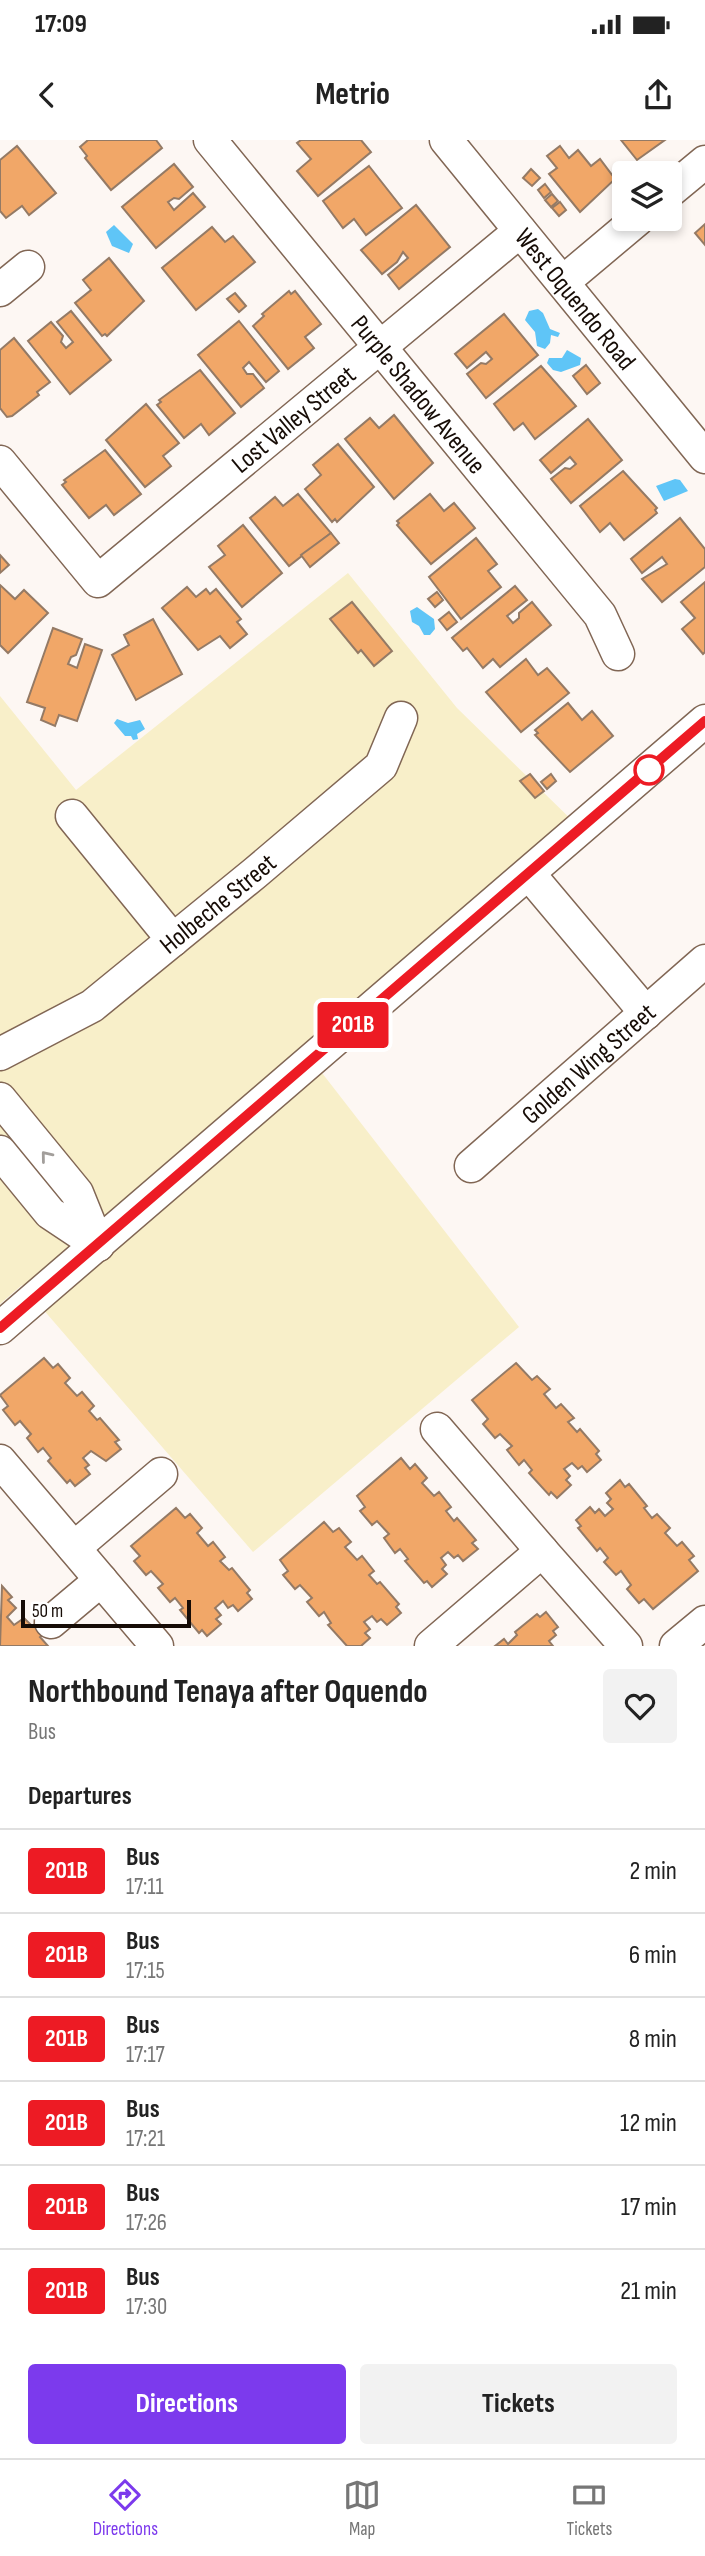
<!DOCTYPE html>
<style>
body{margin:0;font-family:"Sofia Sans Condensed",sans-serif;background:#f2f2f2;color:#222;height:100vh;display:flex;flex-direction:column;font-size:26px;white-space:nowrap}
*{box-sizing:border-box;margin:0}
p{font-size:23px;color:#767676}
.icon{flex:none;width:38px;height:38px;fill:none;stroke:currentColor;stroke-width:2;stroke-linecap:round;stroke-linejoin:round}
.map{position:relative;height:1506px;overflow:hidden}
.drawer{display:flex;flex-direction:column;background:#fff;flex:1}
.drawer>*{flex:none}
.badge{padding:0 14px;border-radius:5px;font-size:24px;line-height:46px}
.buttons{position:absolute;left:612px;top:21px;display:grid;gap:14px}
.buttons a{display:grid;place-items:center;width:70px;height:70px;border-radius:7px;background:#fff;box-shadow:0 4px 10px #0003;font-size:35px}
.scale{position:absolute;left:21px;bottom:18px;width:170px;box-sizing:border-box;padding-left:7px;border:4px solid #160c06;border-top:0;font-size:19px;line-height:24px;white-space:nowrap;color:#160c06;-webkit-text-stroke:5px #fff;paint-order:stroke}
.map>.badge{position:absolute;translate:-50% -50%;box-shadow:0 0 0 4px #fff}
h2{padding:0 28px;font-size:26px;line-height:63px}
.round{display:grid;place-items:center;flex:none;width:74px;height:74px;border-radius:7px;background:#f2f2f2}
.overview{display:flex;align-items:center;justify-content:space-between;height:119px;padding:0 28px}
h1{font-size:33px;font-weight:700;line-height:52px}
.action{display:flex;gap:14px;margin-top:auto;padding:14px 28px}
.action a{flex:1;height:80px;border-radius:7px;background:#7c3aed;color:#fff;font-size:28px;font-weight:700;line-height:80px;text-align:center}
.action a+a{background:#f2f2f2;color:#222}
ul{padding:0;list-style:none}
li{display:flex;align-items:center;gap:21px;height:84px;padding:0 28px;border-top:2px solid #e0e0e0}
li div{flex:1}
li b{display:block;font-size:26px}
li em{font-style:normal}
li .badge{min-width:77px;font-weight:700;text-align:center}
.status{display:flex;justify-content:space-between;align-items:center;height:49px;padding:0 35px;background:#fff;direction:ltr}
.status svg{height:19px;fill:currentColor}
header{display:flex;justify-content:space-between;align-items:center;height:91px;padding:0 28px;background:#fff;font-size:32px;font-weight:700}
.dock{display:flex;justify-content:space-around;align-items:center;height:98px;border-top:2px solid #e0e0e0;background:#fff;font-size:19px;color:#767676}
.dock a{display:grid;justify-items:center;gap:4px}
.dock .selected{color:#7c3aed}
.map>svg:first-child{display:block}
.sand{fill:#f8efc9}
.water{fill:#5fc5f7}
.building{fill:#f1a768;stroke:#947a65;stroke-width:2}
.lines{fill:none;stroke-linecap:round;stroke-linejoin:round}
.minor-casing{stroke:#816654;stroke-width:35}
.minor{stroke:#fff;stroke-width:32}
.oneway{stroke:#a29e9b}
.line-casing{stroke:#fff;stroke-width:16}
.line{stroke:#ed1b24;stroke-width:10}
.stop-dot{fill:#fff;stroke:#ed1b24;stroke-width:3.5}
.labels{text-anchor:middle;stroke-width:7;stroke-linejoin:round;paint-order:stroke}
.street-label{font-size:26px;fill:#160c06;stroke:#fff}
</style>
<div class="status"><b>17:09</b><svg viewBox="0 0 49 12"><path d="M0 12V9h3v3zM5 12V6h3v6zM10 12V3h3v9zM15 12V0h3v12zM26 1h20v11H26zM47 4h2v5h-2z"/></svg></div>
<header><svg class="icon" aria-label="back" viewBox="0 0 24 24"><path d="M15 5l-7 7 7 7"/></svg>Metrio<svg class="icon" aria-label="share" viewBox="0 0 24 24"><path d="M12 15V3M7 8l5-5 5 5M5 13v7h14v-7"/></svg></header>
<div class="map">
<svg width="705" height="1506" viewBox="0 0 705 1506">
<rect width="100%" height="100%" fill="#fdf7f3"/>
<path class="sand" d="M348 433 457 568 581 689 312 920 519 1187 253 1412 22 1145 0 1164V556L76 650Z"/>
<g class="water">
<path d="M114 85 133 104 129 113 112 106 106 92Z"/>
<path d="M538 169 543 173 550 189 560 193 558 197 551 195 550 203 545 209 537 206 535 192 525 180 529 171Z"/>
<path d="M567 210 581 218 580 225 561 232 553 230 547 223 549 218H562Z"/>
<path d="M675 339 680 340 688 351 664 361 656 346Z"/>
<path d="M417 467 434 479 435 489 430 495H424L419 486 412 482 410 471Z"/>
<path d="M117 579 128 583 140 580 145 589 137 594 138 599 133 600 131 596H125L114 583Z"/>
</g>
<g class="building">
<path d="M88 0H156L162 8 111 50 85 18 87 16 80 7Z"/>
<path d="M301 0H361L371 12 318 56 297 31 311 19 297 3Z"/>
<path d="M621 0H665L637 20Z"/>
<path d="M17 6 56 53 29 75 22 66 6 78 0 71V20Z"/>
<path d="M560 6 569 18 578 10 591 26 600 19 615 39 580 72 549 34 557 28 547 16Z"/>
<path d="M174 24 193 47 179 59 174 58 168 62 174 70 193 53 205 67 156 108 122 67Z"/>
<path d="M369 26 402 68 366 95 354 79 343 88 323 61Z"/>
<path d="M531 29 540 38 532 46 523 38Z"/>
<path d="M545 44 551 52 544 58 538 50Z"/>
<path d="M552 54 558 61 551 67 545 60Z"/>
<path d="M560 62 566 70 559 76 552 68Z"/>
<path d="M416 65 450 107 399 149 388 135 408 118 403 112 397 122 382 134 361 110Z"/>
<path d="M705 84V105L695 93Z"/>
<path d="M212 87 225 102 233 96 255 122 196 170 162 128Z"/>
<path d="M109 118 144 161 107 196 105 194 102 196 75 163 91 150 83 140Z"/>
<path d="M289 151 291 154 295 151 321 184 305 197 314 208 288 229 253 186 264 176 262 174Z"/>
<path d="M235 153 246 166 239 172 227 159Z"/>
<path d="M71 171 111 220 70 254 28 201 51 182 63 196 61 202 66 208 73 202 57 182Z"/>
<path d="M504 174 538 215 486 258 467 234 481 223 486 224 492 219 486 212 467 228 455 214Z"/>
<path d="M239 181 279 231 266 242 249 222 243 228 247 234H253L264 248 241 267 198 215Z"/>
<path d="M14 198 50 242 37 252 39 255 12 276 7 277 0 268V210Z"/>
<path d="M586 225 600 243 587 254 573 236Z"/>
<path d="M541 226 576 266 535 299 523 283 514 290 494 264Z"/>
<path d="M200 230 235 273 209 295 201 284 184 298 157 265 161 262 159 260Z"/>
<path d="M146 264 179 303 163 316 171 326 145 347 106 300Z"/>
<path d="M394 275 433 323 394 359 345 299 370 278 379 288Z"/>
<path d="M588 279 622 320 571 363 551 339 565 328 570 329 576 324 570 317 551 333 540 320Z"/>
<path d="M338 304 374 347 337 382 335 379 332 382 305 349 321 335 313 325Z"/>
<path d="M105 310 141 354 114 375 106 365 89 378 62 345 66 342 64 340Z"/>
<path d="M623 331 657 368 655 370 657 373 624 400 610 383 600 392 580 366Z"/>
<path d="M298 354 331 393 289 426 250 378 275 357 283 366Z"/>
<path d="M430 354 444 371 454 363 475 388 431 424 397 385 399 383 397 381Z"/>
<path d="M680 378 705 409V427L662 462 642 439 667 424 662 417 642 433 631 419Z"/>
<path d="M243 385 282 433 242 467 209 427 225 415 218 406Z"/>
<path d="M331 393 339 403 310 427 301 415Z"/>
<path d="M476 398 497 424 488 431 501 447 461 479 429 437Z"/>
<path d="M0 415 9 425 0 433Z"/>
<path d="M705 442V512L703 514 682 489 695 478 681 462Z"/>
<path d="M0 445 15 459 24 450 48 473 8 513 0 505Z"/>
<path d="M515 446 527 460 507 476 513 483 519 478V473L532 462 551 485 500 527 493 519 483 528 467 508 463 511 452 498Z"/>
<path d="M187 447 196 457 206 449 210 454 216 449 241 479 237 482 247 494 230 508 220 496 198 510 162 468Z"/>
<path d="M437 452 443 460 435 467 428 459Z"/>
<path d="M352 462 392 511 374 526 361 510 358 513 330 479Z"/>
<path d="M449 472 457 482 447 490 439 480Z"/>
<path d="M153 479 182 534 136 560 112 515 129 505 124 495Z"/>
<path d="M53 488 82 499 76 515 71 517 68 524 77 528 85 504 102 510 77 581 59 575 55 586 41 580 45 568 27 562Z"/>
<path d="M526 519 538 535 547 528 569 553 521 592 486 552Z"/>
<path d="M568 563 582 580 592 571 613 596 570 632 535 595 538 593 535 590Z"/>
<path d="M530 634 544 651 535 658 520 641Z"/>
<path d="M551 634 556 641 547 649 541 642Z"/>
<path d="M44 1218 53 1228 58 1224 70 1238 65 1243 77 1256 82 1252 94 1266 89 1271 97 1280 100 1278 119 1300 115 1302 121 1309 106 1321 91 1311 83 1318 89 1325 85 1328 90 1334 75 1346 70 1340 67 1343 48 1321 51 1318 43 1308 38 1312 27 1298 31 1294 20 1281 15 1285 3 1270 8 1266 0 1255Z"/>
<path d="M516 1223 532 1240 537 1236 550 1249 544 1254 556 1268 561 1264 574 1278 568 1282 577 1292 580 1289 599 1311 596 1314 601 1320 587 1332 582 1326 578 1329 572 1323 564 1329 570 1336 566 1340 571 1345 557 1358 551 1352 549 1355 529 1333 532 1330 524 1320 519 1325 507 1310 512 1306 500 1294 495 1298 483 1284 488 1279 472 1260Z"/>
<path d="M401 1318 410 1329 415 1324 427 1338 422 1343 434 1356 439 1352 451 1367 446 1371 454 1381 457 1378 476 1400 472 1403 478 1409 463 1421 458 1415 454 1418 448 1412 441 1418 446 1425 442 1429 447 1434 432 1447 427 1441 424 1443 405 1421 408 1419 400 1409 395 1413 384 1398 389 1394 377 1381 372 1385 360 1371 365 1367 357 1356Z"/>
<path d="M620 1340 625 1347 629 1344 647 1366 644 1368 652 1378 657 1374 670 1388 665 1393 677 1406 682 1402 694 1416 689 1420 698 1431 653 1469 644 1459 639 1463 627 1449 631 1445 621 1431 616 1435 604 1422 608 1418 600 1408 597 1411 578 1388 581 1386 576 1380 590 1367 595 1373 599 1369 605 1376 613 1369 607 1363 611 1359 606 1353Z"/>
<path d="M176 1368 185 1378 190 1374 202 1388 197 1393 208 1406 213 1402 225 1417 220 1421 229 1430 232 1428 250 1450 247 1453 252 1459 238 1471 233 1465 228 1468 223 1461 215 1468 221 1475 216 1479 221 1484 207 1496 202 1490 199 1493 180 1470 183 1468 175 1458 170 1462 158 1448 163 1444 151 1431 146 1435 134 1421 140 1416 131 1406Z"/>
<path d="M324 1382 333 1392 339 1388 351 1402 345 1407 357 1420 362 1416 374 1431 369 1435 377 1444 380 1442 399 1464 396 1467 401 1473 387 1485 381 1479 377 1482 372 1476 364 1482 370 1489 365 1493 370 1498 361 1506H347L328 1485 331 1483 324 1472 319 1476 307 1462 312 1458 300 1445 295 1449 283 1435 288 1431 280 1420Z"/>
<path d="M2 1446 12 1457 8 1460 16 1468 7 1477 14 1485 24 1478 32 1486 36 1483 45 1493 40 1497 48 1506H0Z"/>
<path d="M546 1472 558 1487 553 1491 556 1495 549 1501 553 1506H495L504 1499 508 1504 517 1495 515 1492 537 1474 540 1477Z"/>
</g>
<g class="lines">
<g class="minor-casing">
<g id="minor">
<path id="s1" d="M210 0 600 475 618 514"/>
<path id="s2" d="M446 0 705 317"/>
<path d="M670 51 705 22"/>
<path d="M563 142 638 79"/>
<path d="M0 150 28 127"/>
<path id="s3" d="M0 322 98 441 520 91"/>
<path d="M72 676 173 800"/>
<path d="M529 734 646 873"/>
<path id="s4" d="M0 914 92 866 255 733 381 626 401 578"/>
<path d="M0 959 77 1053 98 1105"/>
<path d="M0 1012 50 1073 98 1105"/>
<path id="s5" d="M471 1026 705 821"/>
<path d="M0 1188 705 581"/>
<path d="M437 1289 542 1411"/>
<path d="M0 1321 157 1506"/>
<path d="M74 1408 161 1334"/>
<path d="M51 1482 101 1440"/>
<path d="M431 1506 542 1411 626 1506"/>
<path d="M676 1506 705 1482"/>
</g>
</g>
<use href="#minor" class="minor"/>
</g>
<defs><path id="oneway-chevron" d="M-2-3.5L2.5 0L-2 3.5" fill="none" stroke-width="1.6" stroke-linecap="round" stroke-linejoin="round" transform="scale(1.75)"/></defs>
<use class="oneway" href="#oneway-chevron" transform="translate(46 1016) rotate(-129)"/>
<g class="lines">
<g class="line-casing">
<path id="line" d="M0 1188 705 581"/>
</g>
<use href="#line" class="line"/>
</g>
<circle class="stop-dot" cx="649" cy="630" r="14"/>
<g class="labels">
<g class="street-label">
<text dy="9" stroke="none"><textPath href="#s2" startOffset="205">West Oquendo Road</textPath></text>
<text dy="9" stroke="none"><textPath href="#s1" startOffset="329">Purple Shadow Avenue</textPath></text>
<text dy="9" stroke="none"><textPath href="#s3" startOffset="408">Lost Valley Street</textPath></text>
<text dy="9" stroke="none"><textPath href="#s4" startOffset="266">Holbeche Street</textPath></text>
<text dy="9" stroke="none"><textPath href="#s5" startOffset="156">Golden Wing Street</textPath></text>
</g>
</g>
</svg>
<div class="buttons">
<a><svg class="icon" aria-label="layers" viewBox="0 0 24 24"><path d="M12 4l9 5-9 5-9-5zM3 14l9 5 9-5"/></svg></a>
</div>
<div class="scale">50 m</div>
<b class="badge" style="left:353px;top:885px;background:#ed1b24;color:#fff">201B</b>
</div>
<section class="drawer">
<div class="overview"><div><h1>Northbound Tenaya after Oquendo</h1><p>Bus</p></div><a class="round"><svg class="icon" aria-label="heart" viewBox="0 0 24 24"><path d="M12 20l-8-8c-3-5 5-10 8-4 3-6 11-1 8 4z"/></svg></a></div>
<h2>Departures</h2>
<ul>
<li><span class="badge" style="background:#ed1b24;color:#fff">201B</span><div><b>Bus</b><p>17:11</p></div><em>2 min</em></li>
<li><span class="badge" style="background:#ed1b24;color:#fff">201B</span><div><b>Bus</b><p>17:15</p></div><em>6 min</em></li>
<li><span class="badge" style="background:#ed1b24;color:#fff">201B</span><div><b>Bus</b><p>17:17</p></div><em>8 min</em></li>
<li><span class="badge" style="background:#ed1b24;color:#fff">201B</span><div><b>Bus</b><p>17:21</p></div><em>12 min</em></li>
<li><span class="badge" style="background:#ed1b24;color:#fff">201B</span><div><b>Bus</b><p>17:26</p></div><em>17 min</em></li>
<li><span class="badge" style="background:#ed1b24;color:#fff">201B</span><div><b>Bus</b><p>17:30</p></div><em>21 min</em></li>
</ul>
<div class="action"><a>Directions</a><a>Tickets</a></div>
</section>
<nav class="dock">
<a class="selected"><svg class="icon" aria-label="directions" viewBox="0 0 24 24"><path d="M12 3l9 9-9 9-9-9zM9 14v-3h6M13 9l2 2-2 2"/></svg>Directions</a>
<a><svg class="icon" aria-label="map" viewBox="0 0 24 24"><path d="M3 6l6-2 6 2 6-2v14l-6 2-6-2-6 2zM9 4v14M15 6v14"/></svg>Map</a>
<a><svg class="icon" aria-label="tickets" viewBox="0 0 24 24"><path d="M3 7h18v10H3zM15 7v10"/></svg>Tickets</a>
</nav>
